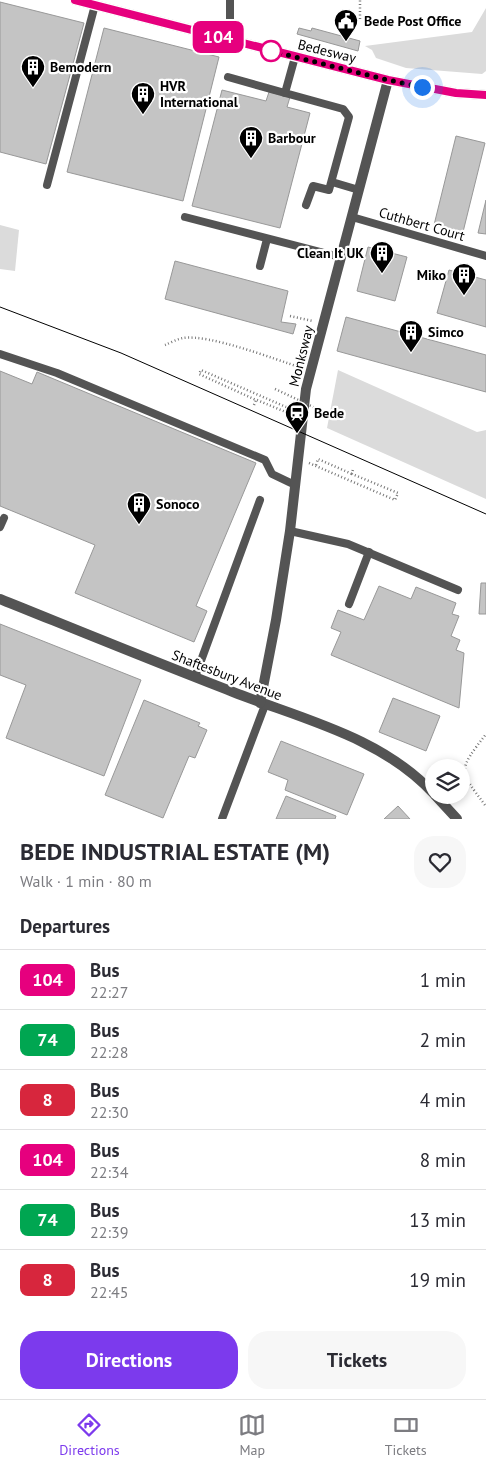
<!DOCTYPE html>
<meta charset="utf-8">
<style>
body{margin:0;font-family:"PT Sans",sans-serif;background:#f7f7f7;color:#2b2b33;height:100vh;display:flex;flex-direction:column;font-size:19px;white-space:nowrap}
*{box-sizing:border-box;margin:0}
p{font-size:16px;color:#7c7c81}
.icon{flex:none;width:28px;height:28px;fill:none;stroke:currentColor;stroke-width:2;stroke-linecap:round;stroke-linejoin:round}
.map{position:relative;height:819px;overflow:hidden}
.side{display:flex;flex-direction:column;background:#fff;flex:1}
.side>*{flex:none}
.badge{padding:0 10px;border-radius:8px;font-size:18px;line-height:32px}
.fabs{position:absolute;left:425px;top:759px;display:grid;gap:10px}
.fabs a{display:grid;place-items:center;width:45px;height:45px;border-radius:50%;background:#fff;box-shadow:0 2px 8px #0003;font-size:25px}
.you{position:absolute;width:25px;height:25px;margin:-12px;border:4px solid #fff;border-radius:50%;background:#1a73e8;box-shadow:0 0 0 8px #1a73e833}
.map>.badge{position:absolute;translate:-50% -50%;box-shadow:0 0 0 2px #fff}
h2{padding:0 20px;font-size:19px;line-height:45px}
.round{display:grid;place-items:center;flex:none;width:52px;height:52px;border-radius:20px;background:#f7f7f7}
.overview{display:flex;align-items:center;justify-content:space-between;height:85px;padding:0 20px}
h1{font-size:24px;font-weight:700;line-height:38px}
.cta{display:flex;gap:10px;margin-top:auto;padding:10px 20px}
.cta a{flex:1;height:58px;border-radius:20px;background:#7c3aed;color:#fff;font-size:20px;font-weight:700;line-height:58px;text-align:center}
.cta a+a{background:#f7f7f7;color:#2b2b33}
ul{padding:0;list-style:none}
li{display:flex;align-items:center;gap:15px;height:60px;padding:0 20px;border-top:1px solid #e1e1e2}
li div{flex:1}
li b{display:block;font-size:19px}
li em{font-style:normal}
li .badge{min-width:55px;font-weight:700;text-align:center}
.menu{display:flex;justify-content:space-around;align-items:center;height:70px;border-top:1px solid #e1e1e2;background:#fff;font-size:14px;color:#7c7c81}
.menu a{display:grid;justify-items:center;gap:2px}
.menu .on{color:#7c3aed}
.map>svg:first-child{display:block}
.green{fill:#dbdbdb}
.building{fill:#c4c4c4;stroke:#989898}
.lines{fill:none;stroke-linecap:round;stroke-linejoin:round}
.path{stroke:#767676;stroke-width:2.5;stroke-dasharray:1 2.5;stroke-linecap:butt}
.service{stroke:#545454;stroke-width:8}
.minor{stroke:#545454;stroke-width:10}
.tram{stroke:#000;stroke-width:1}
.path-bridge{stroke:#767676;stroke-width:2.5;stroke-dasharray:1 2.5;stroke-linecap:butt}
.line-casing{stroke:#fff;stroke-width:11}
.line{stroke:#e6007e;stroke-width:8}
.walk{stroke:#000;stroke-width:5;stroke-dasharray:0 9}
.stop-dot{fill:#fff;stroke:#e6007e;stroke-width:2.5}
.labels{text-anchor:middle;stroke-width:4.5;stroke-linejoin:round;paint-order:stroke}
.poi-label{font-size:14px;font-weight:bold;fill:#000;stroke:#fff;text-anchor:start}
.street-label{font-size:14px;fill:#000;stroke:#fff}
</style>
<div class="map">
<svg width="486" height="819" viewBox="0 0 486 819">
<rect width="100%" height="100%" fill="#fff"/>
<g class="green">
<path d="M486 8V71L482 74 406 68 376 58 372 50 365 46 472 32Z"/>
<path d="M0 225 19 230 15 271 0 269Z"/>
<path d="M338 370 477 432 486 430V499L327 428Z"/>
</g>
<g class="building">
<path d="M0 2 84 23 46 164 0 152Z"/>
<path d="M104 28 219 57 183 201 67 172Z"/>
<path d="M299 28 311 31 312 28 360 41 358 51 297 34Z"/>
<path d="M222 90 266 101 269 92 290 97 287 107 310 113 280 228 192 206Z"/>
<path d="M456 136 485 143 463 232 434 225Z"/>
<path d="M486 200V234L478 233Z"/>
<path d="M368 247 407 257 395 301 357 291Z"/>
<path d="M175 261 288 291 281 322 296 324 293 334 165 299Z"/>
<path d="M449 270 486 280V327L437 313Z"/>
<path d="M346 317 486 355V392L337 351Z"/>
<path d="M0 371 32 384 37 372 256 463 196 606 207 611 194 642 75 593 95 545 0 506Z"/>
<path d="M481 583H486V614H479Z"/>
<path d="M379 586 411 599 416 587 456 603 452 614 459 616 451 636 460 640 456 650 464 653 459 708 331 655 341 632 331 628 338 610 364 620Z"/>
<path d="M0 624 141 680 104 776 6 738 26 685 0 675Z"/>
<path d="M393 698 440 716 426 751 379 732Z"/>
<path d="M144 700 200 723 198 726 207 730 195 758 189 756 163 818 105 795Z"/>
<path d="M281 741 364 774 347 815 285 790 288 780 268 772Z"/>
<path d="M286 796 336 816 335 819H276Z"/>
<path d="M398 806 410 819H384Z"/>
</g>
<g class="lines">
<g class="path">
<path d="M360 19V0"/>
<path d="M290 316 313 321"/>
<path d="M165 345C170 343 177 339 183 338 210 334 274 359 302 368"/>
<path d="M257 400 288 413 290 409"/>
<path d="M254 405 256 400 199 374 201 370 293 410"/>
<path d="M309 463 395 500 398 493 352 474 353 469"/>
<path d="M316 465 318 459 352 474"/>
<path d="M485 805C458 769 458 771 486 734"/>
</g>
<g class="service">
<path d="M230 40V0"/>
<path d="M295 57 285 93 343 109 349 117 329 190 313 186 306 205"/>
<path d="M228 77 285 93"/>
<path d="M332 182 359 190"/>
<path d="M47 185 95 5"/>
<path d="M185 217 340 257"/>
<path d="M352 217 486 256"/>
<path d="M260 266 267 239"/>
<path d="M0 354 57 373 265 460 272 474 295 485"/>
<path d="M0 527 4 518"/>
<path d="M290 531 348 544 458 590"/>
<path d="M349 604 369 552"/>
<path d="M195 677 260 500"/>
<path d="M222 819 265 705"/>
</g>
<g class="minor">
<path d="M75 0 388 80 456 93 486 95"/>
<path d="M0 599C77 630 155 662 233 692 302 719 382 737 434 794"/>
<path d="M260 703 276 620 290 531 306 389 388 80"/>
<path d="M435 795 457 819"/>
</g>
<path class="tram" d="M0 307 121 353 486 514"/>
<path class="path-bridge" d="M275 389 324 412"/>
</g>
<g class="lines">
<g class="line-casing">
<path id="line" d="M75 0 388 80 456 93 486 95"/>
</g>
<use href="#line" class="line"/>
<path class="walk" d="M271 51 388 80 422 87"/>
</g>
<defs>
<g id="civic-pin" transform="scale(1.25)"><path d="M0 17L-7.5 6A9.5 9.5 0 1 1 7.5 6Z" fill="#000" stroke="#fff"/><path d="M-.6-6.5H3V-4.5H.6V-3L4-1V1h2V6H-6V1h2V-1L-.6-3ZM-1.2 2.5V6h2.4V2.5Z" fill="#fff"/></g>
<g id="building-pin" transform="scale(1.25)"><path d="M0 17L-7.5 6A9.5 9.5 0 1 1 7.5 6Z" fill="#000" stroke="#fff"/><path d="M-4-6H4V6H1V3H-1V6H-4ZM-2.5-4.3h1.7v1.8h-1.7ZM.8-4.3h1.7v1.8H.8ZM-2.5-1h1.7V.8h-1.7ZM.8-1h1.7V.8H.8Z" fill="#fff"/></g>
<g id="station-pin" transform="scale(1.25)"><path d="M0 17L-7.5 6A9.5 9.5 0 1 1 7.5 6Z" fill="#000" stroke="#fff"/><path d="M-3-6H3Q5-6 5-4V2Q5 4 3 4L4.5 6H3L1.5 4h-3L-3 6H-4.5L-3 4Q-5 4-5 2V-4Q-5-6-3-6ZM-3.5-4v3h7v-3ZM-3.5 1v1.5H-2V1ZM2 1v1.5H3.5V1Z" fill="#fff"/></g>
</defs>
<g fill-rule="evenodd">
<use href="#civic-pin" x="346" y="21"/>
<use href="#building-pin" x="33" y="67"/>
<use href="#building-pin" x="143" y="94"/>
<use href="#building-pin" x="251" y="138"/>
<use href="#building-pin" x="382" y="253"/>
<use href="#building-pin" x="464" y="275"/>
<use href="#building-pin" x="411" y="332"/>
<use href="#station-pin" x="297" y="413"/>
<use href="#building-pin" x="139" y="504"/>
</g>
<circle class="stop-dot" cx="271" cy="51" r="10"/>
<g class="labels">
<g class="poi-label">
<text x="364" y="26">Bede Post Office</text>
<text x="50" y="72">Bemodern</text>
<text x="160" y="91">HVR<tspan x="160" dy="16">International</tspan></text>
<text x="268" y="143">Barbour</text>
<text x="364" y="258" text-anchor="end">Clean It UK</text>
<text x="446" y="280" text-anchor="end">Miko</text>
<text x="428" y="337">Simco</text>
<text x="314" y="418">Bede</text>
<text x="156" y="509">Sonoco</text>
</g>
<g class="street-label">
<text transform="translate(327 51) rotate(14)" y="5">Bedesway</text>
<text transform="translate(422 224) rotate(16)" y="5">Cuthbert Court</text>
<text transform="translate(301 356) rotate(-76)" y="5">Monksway</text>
<text transform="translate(227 675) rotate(21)" y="5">Shaftesbury Avenue</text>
</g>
</g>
</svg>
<div class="fabs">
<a><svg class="icon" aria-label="layers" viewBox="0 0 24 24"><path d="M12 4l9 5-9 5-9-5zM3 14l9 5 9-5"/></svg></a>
</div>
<div class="you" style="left:422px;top:87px"></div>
<b class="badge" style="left:218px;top:37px;background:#e6007e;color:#fff">104</b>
</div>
<section class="side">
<div class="overview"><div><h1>BEDE INDUSTRIAL ESTATE (M)</h1><p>Walk · 1 min · 80 m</p></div><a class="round"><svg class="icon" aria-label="heart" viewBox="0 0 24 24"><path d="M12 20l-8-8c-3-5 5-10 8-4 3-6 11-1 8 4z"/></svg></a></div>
<h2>Departures</h2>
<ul>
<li><span class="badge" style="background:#e6007e;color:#fff">104</span><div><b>Bus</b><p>22:27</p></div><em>1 min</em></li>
<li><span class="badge" style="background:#00a651;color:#fff">74</span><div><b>Bus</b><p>22:28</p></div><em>2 min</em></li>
<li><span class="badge" style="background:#d7263d;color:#fff">8</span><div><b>Bus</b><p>22:30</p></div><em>4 min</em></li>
<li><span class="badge" style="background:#e6007e;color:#fff">104</span><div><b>Bus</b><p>22:34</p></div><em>8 min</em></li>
<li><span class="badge" style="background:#00a651;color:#fff">74</span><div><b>Bus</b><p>22:39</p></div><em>13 min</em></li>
<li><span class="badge" style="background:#d7263d;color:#fff">8</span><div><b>Bus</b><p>22:45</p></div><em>19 min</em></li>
</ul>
<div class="cta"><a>Directions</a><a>Tickets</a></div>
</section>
<nav class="menu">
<a class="on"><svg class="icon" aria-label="directions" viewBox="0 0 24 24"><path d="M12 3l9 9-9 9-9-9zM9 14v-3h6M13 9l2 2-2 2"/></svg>Directions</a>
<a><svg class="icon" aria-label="map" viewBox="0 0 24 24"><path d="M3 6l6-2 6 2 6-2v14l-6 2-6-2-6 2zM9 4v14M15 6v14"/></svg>Map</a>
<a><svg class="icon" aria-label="tickets" viewBox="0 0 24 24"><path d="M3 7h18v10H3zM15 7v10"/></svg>Tickets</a>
</nav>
